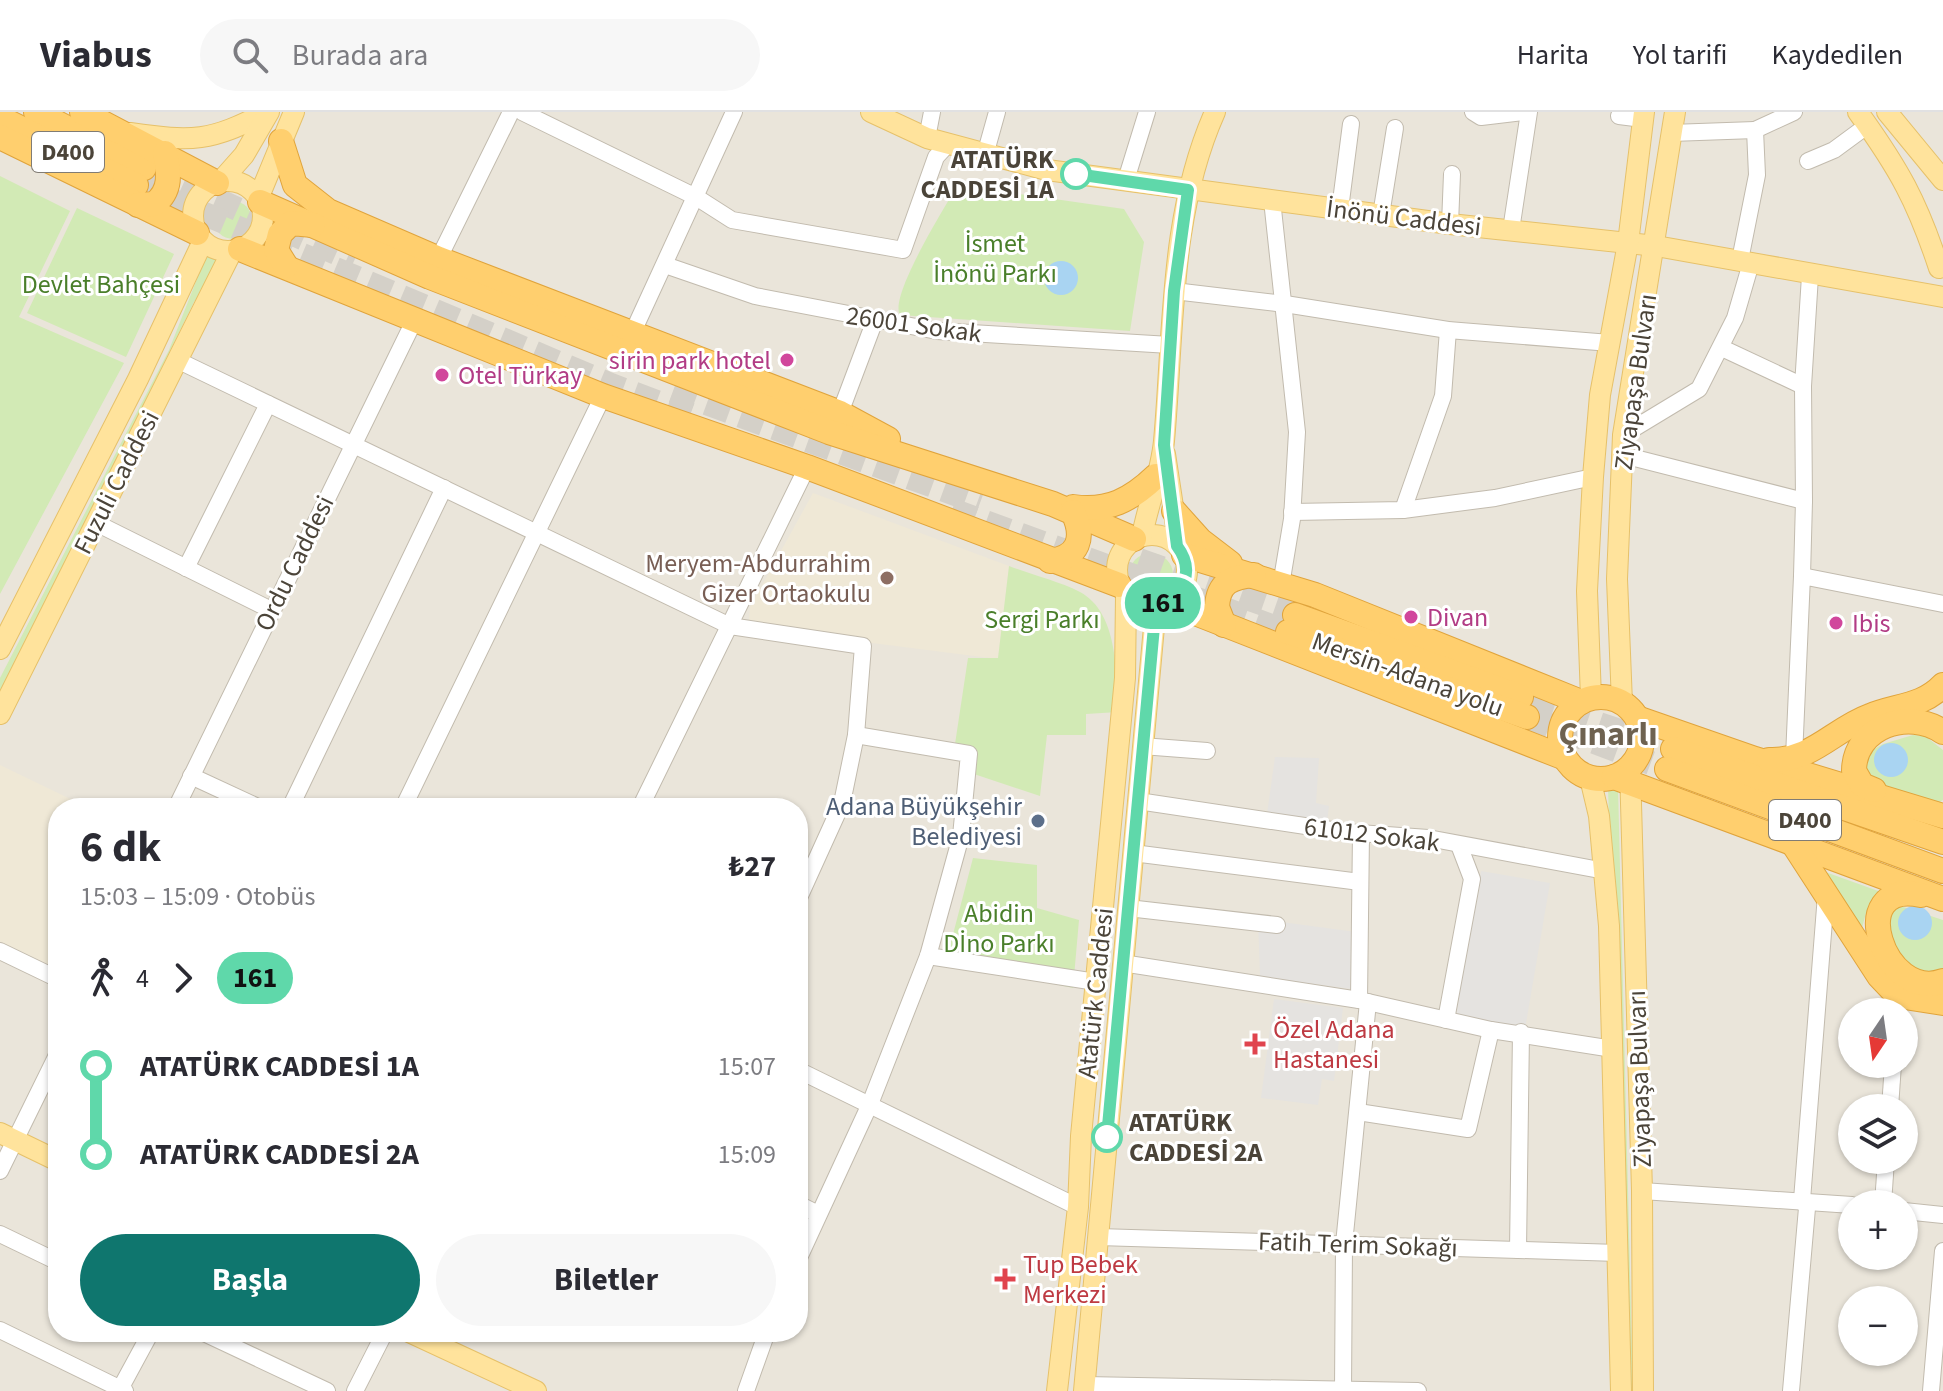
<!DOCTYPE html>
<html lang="tr">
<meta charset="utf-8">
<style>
body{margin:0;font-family:"Source Sans 3",sans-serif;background:#f7f7f7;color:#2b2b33;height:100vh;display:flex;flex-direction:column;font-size:30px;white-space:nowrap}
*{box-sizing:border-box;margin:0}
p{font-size:26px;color:#7c7c81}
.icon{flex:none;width:44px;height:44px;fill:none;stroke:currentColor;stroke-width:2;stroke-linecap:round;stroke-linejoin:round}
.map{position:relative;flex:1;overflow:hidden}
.side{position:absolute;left:48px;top:686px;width:760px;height:544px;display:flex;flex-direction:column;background:#fff;border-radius:32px;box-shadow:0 2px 6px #0004}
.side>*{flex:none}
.badge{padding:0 16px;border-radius:26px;font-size:28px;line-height:52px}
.needle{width:52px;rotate:193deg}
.tools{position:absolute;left:1838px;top:886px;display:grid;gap:16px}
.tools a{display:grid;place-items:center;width:80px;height:80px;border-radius:50%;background:#fff;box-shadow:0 2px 6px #0004;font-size:40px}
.map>.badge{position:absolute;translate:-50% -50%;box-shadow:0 0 0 4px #fff}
.legs{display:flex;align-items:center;gap:12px;height:88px;padding:0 32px;font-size:26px}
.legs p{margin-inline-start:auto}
.headline{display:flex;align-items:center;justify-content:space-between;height:136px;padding:0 32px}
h1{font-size:44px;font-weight:700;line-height:60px}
.cta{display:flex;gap:16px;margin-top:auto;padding:16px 32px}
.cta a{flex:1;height:92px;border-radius:48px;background:#0f766e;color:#fff;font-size:32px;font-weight:700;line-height:92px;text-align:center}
.cta a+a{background:#f7f7f7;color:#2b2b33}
ul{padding:0 32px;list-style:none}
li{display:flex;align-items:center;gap:28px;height:88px;font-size:30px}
li i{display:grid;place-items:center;width:12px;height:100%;margin:0 10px;background:currentColor}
li i::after{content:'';width:20px;height:20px;margin:-10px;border:6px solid;border-radius:50%;background:#fff}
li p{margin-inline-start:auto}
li:first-child i{background:linear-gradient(#0000 50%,currentColor 0)}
li:last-child i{background:linear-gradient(currentColor 50%,#0000 0)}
header{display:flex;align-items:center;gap:48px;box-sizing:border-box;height:112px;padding:0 40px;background:#fff;border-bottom:2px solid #e1e1e2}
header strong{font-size:38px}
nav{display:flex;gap:44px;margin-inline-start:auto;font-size:28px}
.search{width:560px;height:72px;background:#f7f7f7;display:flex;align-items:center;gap:20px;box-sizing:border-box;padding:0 28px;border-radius:44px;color:#7c7c81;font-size:30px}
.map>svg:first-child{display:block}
.residential{fill:#eae5da;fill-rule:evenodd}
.education{fill:#efe8d6}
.green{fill:#d2eab5}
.parking{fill:#e5e3e0}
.water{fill:#a9d4f2}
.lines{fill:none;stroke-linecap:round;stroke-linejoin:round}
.highway-tunnel{stroke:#d4d0c8;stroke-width:24;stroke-dasharray:24 12;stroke-linecap:butt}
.minor-casing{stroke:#c2bbae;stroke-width:18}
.major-casing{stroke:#e6c16a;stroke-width:22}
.highway-casing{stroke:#e0a43c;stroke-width:26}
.minor{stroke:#fff;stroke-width:16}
.major{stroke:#ffe39c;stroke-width:20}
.highway{stroke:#ffcf6e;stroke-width:24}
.line-1-casing{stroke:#fff;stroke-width:18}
.line-1{stroke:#5fd8aa;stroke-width:12}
.stop-1-dot{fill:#fff;stroke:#5fd8aa;stroke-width:4}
.hotel-dot{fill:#d1479c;stroke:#fff;stroke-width:3}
.education-dot{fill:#8d6e63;stroke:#fff;stroke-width:3}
.service-dot{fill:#5c6f8a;stroke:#fff;stroke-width:3}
.health-dot{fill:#e0444e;stroke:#fff;stroke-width:3}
.labels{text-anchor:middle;stroke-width:6;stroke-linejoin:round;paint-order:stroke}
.shield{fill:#fff;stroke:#817c74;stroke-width:2}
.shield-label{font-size:24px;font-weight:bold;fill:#4b4439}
.stop-label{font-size:26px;font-weight:bold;fill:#4b4439;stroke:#fff;text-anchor:end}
.street-label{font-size:26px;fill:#4b4439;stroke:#fff}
.park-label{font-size:26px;fill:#4a7f2a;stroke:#fff}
.hotel-label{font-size:26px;fill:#b23c85;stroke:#fff;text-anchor:start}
.education-label{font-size:26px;fill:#785e54;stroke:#fff;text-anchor:end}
.service-label{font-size:26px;fill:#4e5e75;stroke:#fff;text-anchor:end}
.health-label{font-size:26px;fill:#be3a42;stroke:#fff;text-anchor:start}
.district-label{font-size:34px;font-weight:bold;fill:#6e6250;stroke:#fff}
</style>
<header>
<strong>Viabus</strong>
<div class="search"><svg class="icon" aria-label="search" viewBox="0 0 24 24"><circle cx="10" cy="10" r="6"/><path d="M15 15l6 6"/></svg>Burada ara</div>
<nav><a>Harita</a><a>Yol tarifi</a><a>Kaydedilen</a></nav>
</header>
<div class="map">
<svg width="1943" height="1279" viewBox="0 0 1943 1279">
<rect width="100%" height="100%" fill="#f6f3ec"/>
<path class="residential" d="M0 0H1943V1279H0ZM58 696H798V1220H58ZM1852 900H1904V952H1852ZM1852 996H1904V1048H1852ZM1852 1092H1904V1144H1852ZM1852 1188H1904V1240H1852Z"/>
<g class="education">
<path d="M813 381 1009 454 998 547 755 516 749 508 750 495Z"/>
<path d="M0 653 89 696H58V862L0 834Z"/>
</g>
<g class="green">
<path d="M0 64 70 99 19 205 124 251 0 482Z"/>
<path d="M964 74 1124 97 1144 130 1130 219 900 203C889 185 942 100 954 79Z"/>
<circle cx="233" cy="108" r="19"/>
<path d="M77 96 174 142 126 245 27 201Z"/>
<path d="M208 139 224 148 194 190 0 582V566L169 238Z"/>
<circle cx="1151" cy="463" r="22"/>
<path d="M1009 454C1032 463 1058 469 1080 480 1119 501 1116 563 1118 600L1086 602V623H1047L1040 684 965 659 955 632 968 546H998Z"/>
<path d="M1913 623 1925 624 1943 638V688L1938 691 1865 671 1864 643 1883 632Z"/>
<path d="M1608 674 1618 675 1633 1279H1625Z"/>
<path d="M973 746 1037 753V796L1079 808 1073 876 946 849Z"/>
<path d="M1817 757 1881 780 1866 801 1860 823Z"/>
<path d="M1900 794 1943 808V861L1907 858 1883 808Z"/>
</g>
<g class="parking">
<path d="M1275 645 1319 646 1316 691 1329 694 1327 710 1267 702Z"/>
<path d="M1481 759 1550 771 1524 923 1455 907Z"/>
<path d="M1258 807 1356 820 1352 877 1260 865Z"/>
<path d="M1274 887 1343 896 1334 969 1322 967 1318 993 1261 986Z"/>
</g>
<g class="water">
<circle cx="1061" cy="166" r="17"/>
<circle cx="1891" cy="648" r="17"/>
<circle cx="1915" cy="811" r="17"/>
</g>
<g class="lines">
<g class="highway-tunnel">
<path d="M150 58 354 149"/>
<path d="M136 73 611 273 692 303"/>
<path d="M673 279 980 391"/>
<path d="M952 398 1288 520"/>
<path d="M1139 448 1295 503"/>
<path d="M1531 589 1673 637"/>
<path d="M1527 605 1667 657"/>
</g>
<g class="minor-casing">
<g id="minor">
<path d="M522 0 696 85 732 108 903 138 936 45 948 32"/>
<path d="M1473 0 1481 5 1523 0"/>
<path d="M1619 4 1643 7"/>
<path d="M1671 21 1755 18"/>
<path d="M927 26 932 0"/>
<path d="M985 43 997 0"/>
<path d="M1808 49 1834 38 1868 13"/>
<path d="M1126 68 1147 0"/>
<path d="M1272 88 1297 320 1292 407 1281 473"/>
<path d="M1340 97 1351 12"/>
<path d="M1381 103 1395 16"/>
<path d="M1450 112 1452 62"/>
<path d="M1511 118 1529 0"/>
<path d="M1740 148 1757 63 1755 18 1794 0"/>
<path d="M665 153 755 184 937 219 1170 233"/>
<path d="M434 156 511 0"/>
<path d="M1174 179 1285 192 1448 218 1610 231"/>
<path d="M632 222 734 0"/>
<path d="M1722 236 1803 274"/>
<path d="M177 248 730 514 863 534 856 623 842 691 798 788"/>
<path d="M840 301 875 208"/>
<path d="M1623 323 1699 277 1735 206 1751 151"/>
<path d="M1623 343 1804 389 1803 274 1810 164"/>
<path d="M1403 398 1443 284 1448 218"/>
<path d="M1292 400 1403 398 1495 386 1593 365"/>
<path d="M96 411 271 498"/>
<path d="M186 456 268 292"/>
<path d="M1802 464 1804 389"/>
<path d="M1142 634 1207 639"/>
<path d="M1794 645 1802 464 1943 492"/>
<path d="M191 664 260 696"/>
<path d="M1138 689 1345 720 1428 726 1605 759"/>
<path d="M176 696 415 207"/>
<path d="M290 696 444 376"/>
<path d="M403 696 603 284"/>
<path d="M640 696 807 355"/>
<path d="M1133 741 1360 770"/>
<path d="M1128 796 1277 813"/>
<path d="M0 839 58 867"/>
<path d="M928 844 1096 870"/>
<path d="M1122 851 1359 888 1491 918 1613 937"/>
<path d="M1359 888 1361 721"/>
<path d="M1446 908 1472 767 1459 733"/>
<path d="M798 958 1078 1095"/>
<path d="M1890 996 1893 952"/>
<path d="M1358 1000 1468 1017 1491 918"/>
<path d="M0 1059 58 941"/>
<path d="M1642 1079 1852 1093"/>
<path d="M798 1092 818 1102"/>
<path d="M1883 1092 1886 1048"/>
<path d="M1904 1099 1943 1103"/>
<path d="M0 1122 58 1150"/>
<path d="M1098 1125 1618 1141"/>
<path d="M1518 1138 1521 920"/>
<path d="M798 1148 870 992 928 844 961 724 969 642 856 623"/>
<path d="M0 1218 125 1279"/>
<path d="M202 1220 327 1279"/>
<path d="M1084 1273 1418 1279"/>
<path d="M119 1279 151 1220"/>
<path d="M355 1279 385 1220"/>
<path d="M746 1279 767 1220"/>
<path d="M1343 1279 1344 1132 1368 890"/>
<path d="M1791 1279 1807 1096 1802 1088 1826 783"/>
<path d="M1931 1279 1943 1139"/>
</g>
</g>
<g class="major-casing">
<g id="major">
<path d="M871 0 927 26 1047 58 1450 112 1656 134 1943 185"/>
<path d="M1858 0C1899 57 1917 89 1939 156"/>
<path d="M1887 0 1943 68"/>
<path d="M130 21C193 30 210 30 267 0"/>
<circle cx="228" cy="104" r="35"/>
<path d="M220 70 244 43 269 0"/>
<path d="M258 87 294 0"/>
<path d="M1165 342 1176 414"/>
<circle cx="1152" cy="458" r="35"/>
<path d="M1142 424C1148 392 1161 361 1164 329 1174 219 1169 103 1215 0"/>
<path d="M0 537 138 267 203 129"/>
<path d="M1591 586 1587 479 1593 365 1600 283 1628 131 1644 0"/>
<path d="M1622 591 1617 467 1623 323 1675 0"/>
<path d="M0 602 232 139"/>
<path d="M1630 656 1642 1079 1643 1279"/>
<path d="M1590 666 1599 704 1609 814 1621 1279"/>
<path d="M0 1021 58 1049"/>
<path d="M409 1220 536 1279"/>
<path d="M1057 1279 1078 1095 1081 1024 1125 566 1126 483"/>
<path d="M1084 1279 1156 493"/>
</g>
</g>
<g class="highway-casing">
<g id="highway">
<path d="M36 0 144 56"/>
<path d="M82 0 217 71"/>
<path d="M0 6 136 73"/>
<path d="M0 25 197 121"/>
<path d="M281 29 295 73 328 99 439 147 840 301 888 327"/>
<path d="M260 90 430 165 829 320 1053 392 1134 427"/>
<path d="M138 93 154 92C172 79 169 60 165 41"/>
<path d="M240 137 603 284 807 355 1119 473"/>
<path d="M286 154 276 138 280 122 291 111 313 113"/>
<path d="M1073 395C1108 400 1131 388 1156 364"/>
<path d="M1174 399 1200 428 1230 451"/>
<path d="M1184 443 1315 483 1581 590"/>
<path d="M1050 449C1079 445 1085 426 1073 400"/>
<path d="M1167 490 1565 646"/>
<path d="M1295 503 1521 585"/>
<path d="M1224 513 1217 495C1218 471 1231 465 1254 463"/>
<path d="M1288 520 1527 605"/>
<circle cx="1601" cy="626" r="41"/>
<path d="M1637 606 1755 647 1943 704"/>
<path d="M1673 637 1943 730"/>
<path d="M1769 648C1811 650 1834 617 1870 604 1897 593 1922 595 1943 573"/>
<path d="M1667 657 1943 759"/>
<path d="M1614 665 1943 787"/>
<path d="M1874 678 1862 673 1854 659C1854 615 1908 596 1943 620"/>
<path d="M1792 730 1879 864 1898 884 1943 891"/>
<path d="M1921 783C1843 767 1884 891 1943 869"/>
</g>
</g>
<use href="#minor" class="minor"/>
<use href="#major" class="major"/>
<use href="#highway" class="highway"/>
</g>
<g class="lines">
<g class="line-1-casing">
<path id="line-1" d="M1076 62 1188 78 1174 179 1164 333 1177 434C1195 458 1185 485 1156 493L1107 1025"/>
</g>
<use href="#line-1" class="line-1"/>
</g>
<g class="stop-1-dot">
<circle cx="1076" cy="62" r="14"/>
<circle cx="1107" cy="1025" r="14"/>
</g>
<g class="hotel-dot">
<circle cx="787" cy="248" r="8"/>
<circle cx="442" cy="263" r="8"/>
<circle cx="1411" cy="505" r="8"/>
<circle cx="1836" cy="511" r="8"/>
</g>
<circle class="education-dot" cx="887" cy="466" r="8"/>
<circle class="service-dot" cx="1038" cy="709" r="8"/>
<g class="health-dot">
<path d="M1251 920h8v8h8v8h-8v8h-8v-8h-8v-8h8z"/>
<path d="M1001 1155h8v8h8v8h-8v8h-8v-8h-8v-8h8z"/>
</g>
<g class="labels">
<g class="shield">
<rect x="32" y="20" width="72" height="40" rx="6"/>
<rect x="1769" y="688" width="72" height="40" rx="6"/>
</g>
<g class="shield-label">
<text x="68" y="48">D400</text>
<text x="1805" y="716">D400</text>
</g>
<g class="stop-label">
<text x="1054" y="56">ATATÜRK<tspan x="1054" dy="30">CADDESİ 1A</tspan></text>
<text x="1129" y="1019" text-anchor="start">ATATÜRK<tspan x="1129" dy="30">CADDESİ 2A</tspan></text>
</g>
<g class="street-label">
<text transform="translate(1404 105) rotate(7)" y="9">İnönü Caddesi</text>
<text transform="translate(914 212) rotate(8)" y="9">26001 Sokak</text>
<text transform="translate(1635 270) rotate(-82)" y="9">Ziyapaşa Bulvarı</text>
<text transform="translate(116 370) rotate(-63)" y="9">Fuzuli Caddesi</text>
<text transform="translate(294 451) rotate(-64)" y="9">Ordu Caddesi</text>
<text transform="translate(1408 562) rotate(20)" y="9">Mersin-Adana yolu</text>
<text transform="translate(1372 722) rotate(7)" y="9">61012 Sokak</text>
<text transform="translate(1095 881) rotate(-84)" y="9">Atatürk Caddesi</text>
<text transform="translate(1639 967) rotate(-92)" y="9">Ziyapaşa Bulvarı</text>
<text transform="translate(1358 1132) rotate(2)" y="9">Fatih Terim Sokağı</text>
</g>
<g class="park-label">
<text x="995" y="140">İsmet<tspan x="995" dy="30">İnönü Parkı</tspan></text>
<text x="101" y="181">Devlet Bahçesi</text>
<text x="1042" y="516">Sergi Parkı</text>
<text x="999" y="810">Abidin<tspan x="999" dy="30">Dİno Parkı</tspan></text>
</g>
<g class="hotel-label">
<text x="771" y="257" text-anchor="end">sirin park hotel</text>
<text x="458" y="272">Otel Türkay</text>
<text x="1427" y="514">Divan</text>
<text x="1852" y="520">Ibis</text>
</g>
<g class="education-label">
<text x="871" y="460">Meryem-Abdurrahim<tspan x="871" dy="30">Gizer Ortaokulu</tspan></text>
</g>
<g class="service-label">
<text x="1022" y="703">Adana Büyükşehir<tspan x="1022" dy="30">Belediyesi</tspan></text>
</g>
<g class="health-label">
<text x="1273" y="926">Özel Adana<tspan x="1273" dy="30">Hastanesi</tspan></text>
<text x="1023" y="1161">Tup Bebek<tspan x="1023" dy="30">Merkezi</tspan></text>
</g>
<g class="district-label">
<text x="1608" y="633">Çınarlı</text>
</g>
</g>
</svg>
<div class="tools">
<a><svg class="needle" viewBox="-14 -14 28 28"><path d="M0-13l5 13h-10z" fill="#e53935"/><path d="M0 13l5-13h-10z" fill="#7c7c81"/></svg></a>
<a><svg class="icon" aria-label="layers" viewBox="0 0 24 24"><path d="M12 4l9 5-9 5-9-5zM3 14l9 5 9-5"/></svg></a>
<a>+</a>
<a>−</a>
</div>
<b class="badge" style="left:1163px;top:491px;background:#5fd8aa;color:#111">161</b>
<section class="side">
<div class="headline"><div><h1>6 dk</h1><p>15:03 – 15:09 · Otobüs</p></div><b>₺27</b></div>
<div class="legs"><svg class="icon" aria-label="walk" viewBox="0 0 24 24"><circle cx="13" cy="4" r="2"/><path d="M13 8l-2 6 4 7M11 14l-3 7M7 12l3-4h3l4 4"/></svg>4<svg class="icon" aria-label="forward" viewBox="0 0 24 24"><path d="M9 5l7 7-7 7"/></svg><b class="badge" style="background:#5fd8aa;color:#111">161</b></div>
<ul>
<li><i style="color:#5fd8aa"></i><b>ATATÜRK CADDESİ 1A</b><p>15:07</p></li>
<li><i style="color:#5fd8aa"></i><b>ATATÜRK CADDESİ 2A</b><p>15:09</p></li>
</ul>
<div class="cta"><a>Başla</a><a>Biletler</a></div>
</section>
</div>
